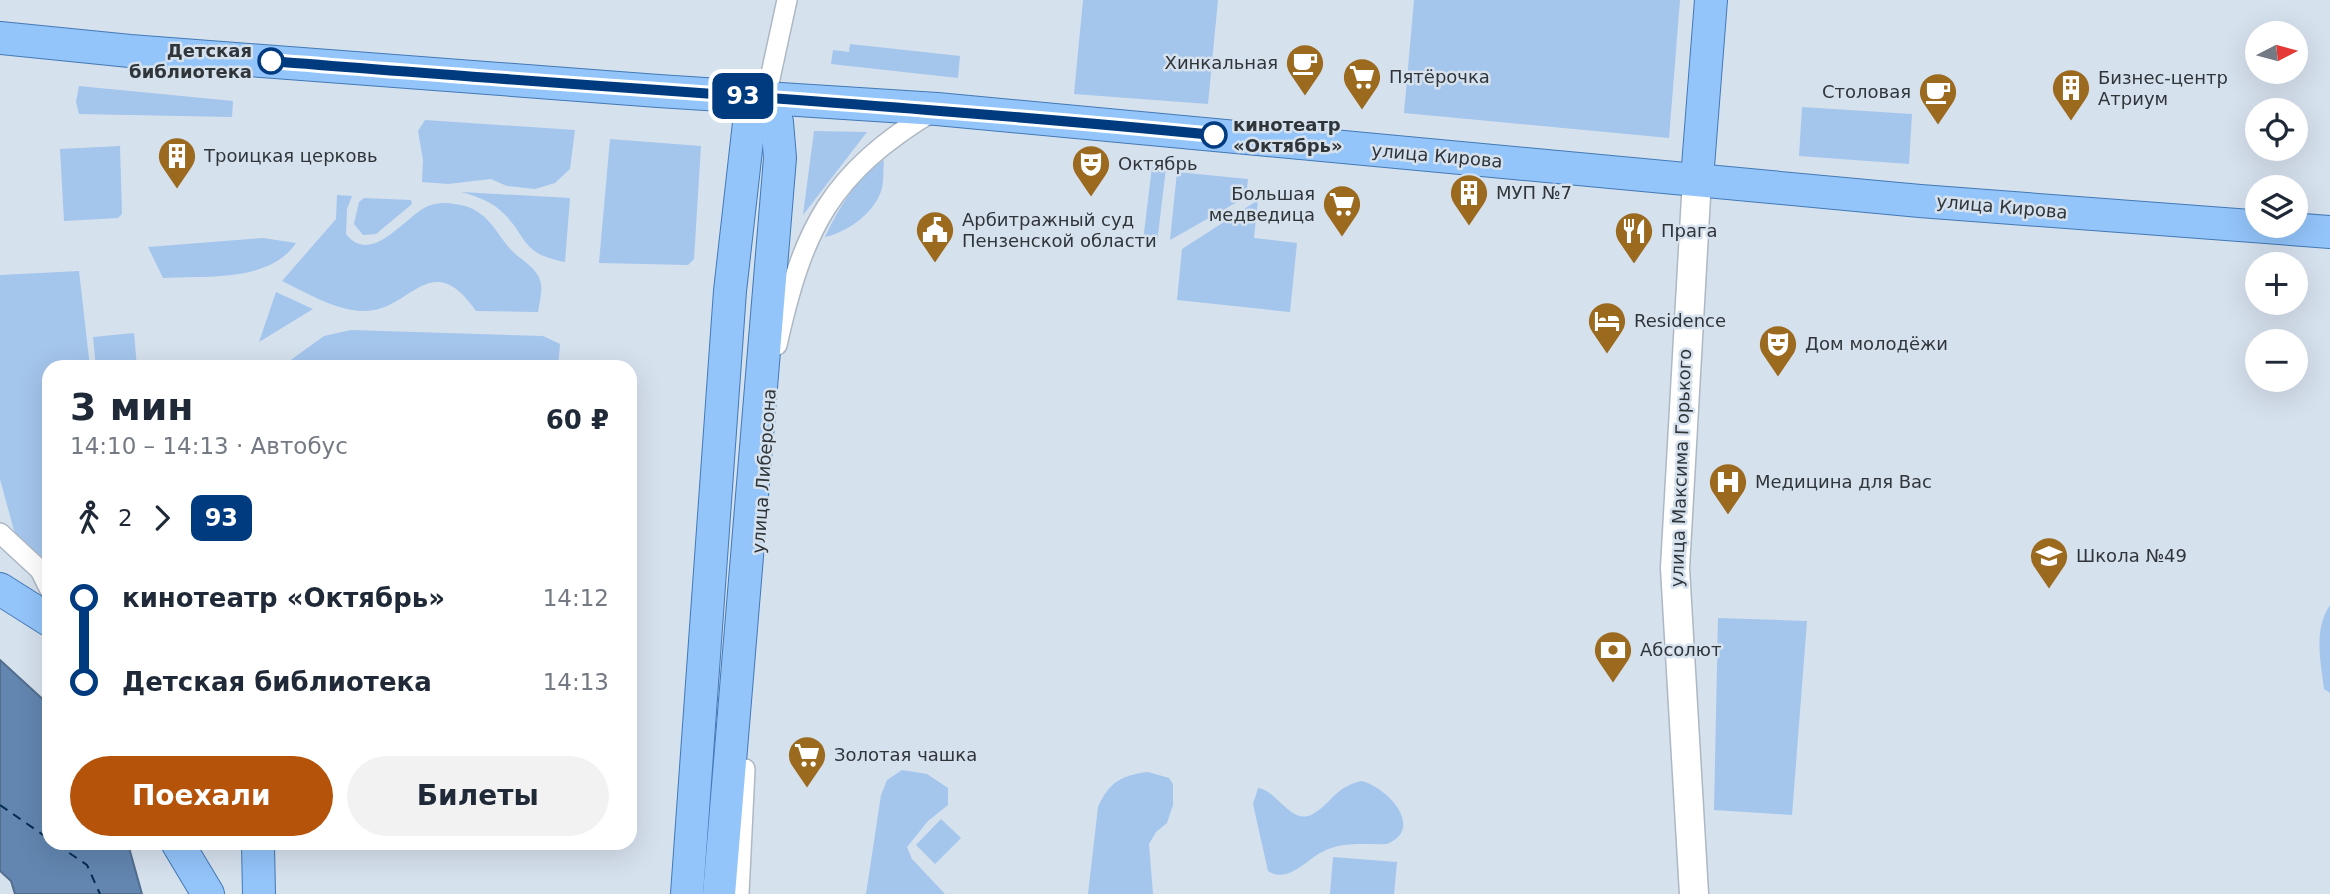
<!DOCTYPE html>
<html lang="ru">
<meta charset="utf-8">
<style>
body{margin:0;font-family:"DejaVu Sans",sans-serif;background:#f2f2f3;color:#1f2937;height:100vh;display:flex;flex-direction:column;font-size:26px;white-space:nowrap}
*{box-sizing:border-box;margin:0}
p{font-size:23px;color:#747a83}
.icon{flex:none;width:38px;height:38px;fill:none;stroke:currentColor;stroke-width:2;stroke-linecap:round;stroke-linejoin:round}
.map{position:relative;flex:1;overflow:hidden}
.details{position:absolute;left:42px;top:360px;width:595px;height:490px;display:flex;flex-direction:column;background:#fff;border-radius:21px;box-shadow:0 7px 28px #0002}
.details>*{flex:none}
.badge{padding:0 14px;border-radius:10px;font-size:24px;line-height:46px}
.needle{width:46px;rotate:84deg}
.fabs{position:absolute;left:2245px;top:21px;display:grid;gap:14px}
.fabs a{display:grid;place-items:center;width:63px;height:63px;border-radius:50%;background:#fff;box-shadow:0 7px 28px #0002;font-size:35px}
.map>.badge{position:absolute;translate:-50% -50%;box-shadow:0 0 0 4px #fff}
.legs{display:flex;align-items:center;gap:10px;height:77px;padding:0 28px;font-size:23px}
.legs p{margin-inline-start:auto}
.headline{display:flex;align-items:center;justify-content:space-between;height:119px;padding:0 28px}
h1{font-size:38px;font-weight:700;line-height:52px}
.primary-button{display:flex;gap:14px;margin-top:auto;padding:14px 28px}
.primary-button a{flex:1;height:80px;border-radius:42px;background:#b45309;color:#fff;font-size:28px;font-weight:700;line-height:80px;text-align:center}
.primary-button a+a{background:#f2f2f3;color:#1f2937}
ul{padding:0 28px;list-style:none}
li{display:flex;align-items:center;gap:24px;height:84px;font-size:26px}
li i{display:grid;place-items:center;width:10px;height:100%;margin:0 9px;background:currentColor}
li i::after{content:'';width:18px;height:18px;margin:-9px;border:5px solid;border-radius:50%;background:#fff}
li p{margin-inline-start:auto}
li:first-child i{background:linear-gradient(#0000 50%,currentColor 0)}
li:last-child i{background:linear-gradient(currentColor 50%,#0000 0)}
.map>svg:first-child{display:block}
.green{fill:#a4c5ec}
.water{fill:#6286b0;stroke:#536e8d;stroke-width:2}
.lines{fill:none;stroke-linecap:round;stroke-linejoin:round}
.ferry{stroke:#032c55;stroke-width:2;stroke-dasharray:9 7;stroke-linecap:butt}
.street-casing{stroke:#adb8c4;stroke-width:22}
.secondary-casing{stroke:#adb8c4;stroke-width:31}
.primary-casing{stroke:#4279b5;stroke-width:34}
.street{stroke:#fff;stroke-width:19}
.secondary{stroke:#fff;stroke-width:28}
.primary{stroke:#93c4fa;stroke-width:32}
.line-1-casing{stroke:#fff;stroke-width:16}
.line-1{stroke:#003b80;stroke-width:10}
.stop-1-dot{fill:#fff;stroke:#003b80;stroke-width:3.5}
.labels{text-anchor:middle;stroke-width:5;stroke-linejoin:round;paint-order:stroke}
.stop-label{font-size:18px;font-weight:bold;fill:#30353a;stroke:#d6e1ee;text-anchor:end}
.poi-label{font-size:18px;fill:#30353a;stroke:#d6e1ee;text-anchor:start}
.street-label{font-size:18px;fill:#30353a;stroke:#d6e1ee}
</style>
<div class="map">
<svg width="2330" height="894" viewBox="0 0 2330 894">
<rect width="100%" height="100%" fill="#d6e1ee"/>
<g class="green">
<path d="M1083 0H1218L1208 104 1074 94Z"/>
<path d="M1414 0H1680L1669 138 1404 113Z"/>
<path d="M850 44 960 56 958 78 831 64 833 50 849 52Z"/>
<path d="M79 86 233 101 232 117 79 114 76 102Z"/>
<path d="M1802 107 1912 114 1909 164 1799 156Z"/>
<path d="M425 120 575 130 570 169 555 183 535 189 507 186 491 179 448 184 422 182 423 160 418 131Z"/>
<path d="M814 131 867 132 803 215Z"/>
<path d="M610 139 701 146 694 259 688 265 599 263Z"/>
<path d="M120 146 122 214 118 218 64 221 60 149Z"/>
<path d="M884 160C883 169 884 179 882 188 876 212 848 232 825 237 839 208 856 178 884 160Z"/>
<path d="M1152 167 1166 168 1157 243 1143 241Z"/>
<path d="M1177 172 1248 179 1246 197 1170 240Z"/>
<path d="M461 192 570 198 565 262C518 253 529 236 500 210 488 200 475 196 461 192Z"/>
<path d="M337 195 352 196 347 209 346 234C372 267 405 216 428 206 440 201 453 203 465 206 494 215 498 241 519 257 544 276 544 281 538 312L476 311C430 245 410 313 363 311 334 310 307 293 282 281L336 219Z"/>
<path d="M364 198 411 200 412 204 376 234 363 235 354 224 359 202Z"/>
<path d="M1258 200 1254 238 1297 243 1290 312 1177 300 1182 249Z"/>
<path d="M263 238 296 243C269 283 206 275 163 278L148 247Z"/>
<path d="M79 271 90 367 49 368V569L19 549 0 479V275Z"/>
<path d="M276 292 313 309 259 342Z"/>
<path d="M351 330 543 336 560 344 558 368 281 367 324 336Z"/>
<path d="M134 333 137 367H96L93 337Z"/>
<path d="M2330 605V693L2324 689C2321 662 2313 630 2330 605Z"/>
<path d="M1718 618 1807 621 1792 815 1714 810Z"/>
<path d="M902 770 927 774 948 788V805L928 821 907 847 912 859 945 894H866L881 795 887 780Z"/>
<path d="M1148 772 1169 778 1173 784V805L1167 823 1156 832 1149 844 1153 894H1088L1098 807C1109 782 1122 775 1148 772Z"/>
<path d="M1361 781C1386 786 1426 828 1387 844 1364 845 1343 841 1322 852 1306 860 1288 884 1268 871L1253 804 1258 788C1275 789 1291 824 1311 815 1331 805 1333 788 1361 781Z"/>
<path d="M941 819 961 838 935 864 916 845Z"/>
<path d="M1333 857 1397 862 1394 894H1330Z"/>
</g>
<path class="water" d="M0 660 49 705V844H128L142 894H15L11 881 0 871Z"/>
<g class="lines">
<g class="ferry">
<path d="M0 805 49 839"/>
<path d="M56 844 87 865 100 894"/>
</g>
<g class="street-casing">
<g id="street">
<path d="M766 97 787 0"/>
<path d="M777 345C803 228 830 173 935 110"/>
<path d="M0 533 40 570 49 588"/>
<path d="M739 894 745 769"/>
</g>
</g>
<g class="secondary-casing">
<path id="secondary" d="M1694 894 1675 568 1697 179"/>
</g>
<g class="primary-casing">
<g id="primary">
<path d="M0 38 130 51 658 91 937 109 1920 201 2330 232"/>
<path d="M1697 179 1711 0"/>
<path d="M0 589 49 620"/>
<path d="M178 844 208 894"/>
<path d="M258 844 259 894"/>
<path d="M687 894 730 291 749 123 766 97"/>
<path d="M719 894 780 158 777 122 766 97"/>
</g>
</g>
<use href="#street" class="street"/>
<use href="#secondary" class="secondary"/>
<use href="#primary" class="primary"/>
</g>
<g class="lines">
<g class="line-1-casing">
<path id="line-1" d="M271 61C585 87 900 104 1214 135"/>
</g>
<use href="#line-1" class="line-1"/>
</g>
<defs>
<g id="cafe-pin" transform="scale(2.0125)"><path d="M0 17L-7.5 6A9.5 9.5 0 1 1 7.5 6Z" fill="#9b6a1e" stroke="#d6e1ee"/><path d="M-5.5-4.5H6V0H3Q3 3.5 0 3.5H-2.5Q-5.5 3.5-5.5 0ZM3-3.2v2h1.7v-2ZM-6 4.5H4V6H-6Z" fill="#fff"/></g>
<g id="supermarket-pin" transform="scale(2.0125)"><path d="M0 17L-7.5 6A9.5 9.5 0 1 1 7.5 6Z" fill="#9b6a1e" stroke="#d6e1ee"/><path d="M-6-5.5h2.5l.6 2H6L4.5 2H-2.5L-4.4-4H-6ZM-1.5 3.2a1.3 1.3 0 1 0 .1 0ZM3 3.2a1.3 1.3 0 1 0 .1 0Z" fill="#fff"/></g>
<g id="building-pin" transform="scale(2.0125)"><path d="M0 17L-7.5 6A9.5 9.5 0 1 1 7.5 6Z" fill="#9b6a1e" stroke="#d6e1ee"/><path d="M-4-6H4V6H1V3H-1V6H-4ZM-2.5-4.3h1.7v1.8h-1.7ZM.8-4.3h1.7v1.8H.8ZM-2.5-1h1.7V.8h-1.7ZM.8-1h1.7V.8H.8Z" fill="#fff"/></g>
<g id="theatre-pin" transform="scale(2.0125)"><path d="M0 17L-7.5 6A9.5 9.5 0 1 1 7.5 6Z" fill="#9b6a1e" stroke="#d6e1ee"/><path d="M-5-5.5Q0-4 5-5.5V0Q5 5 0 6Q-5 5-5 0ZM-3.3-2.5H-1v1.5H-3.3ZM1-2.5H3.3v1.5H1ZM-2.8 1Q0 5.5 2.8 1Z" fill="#fff"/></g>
<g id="civic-pin" transform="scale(2.0125)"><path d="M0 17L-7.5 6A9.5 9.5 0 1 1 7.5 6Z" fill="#9b6a1e" stroke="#d6e1ee"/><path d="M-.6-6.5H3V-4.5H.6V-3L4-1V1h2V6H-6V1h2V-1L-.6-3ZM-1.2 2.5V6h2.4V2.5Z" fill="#fff"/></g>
<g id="restaurant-pin" transform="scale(2.0125)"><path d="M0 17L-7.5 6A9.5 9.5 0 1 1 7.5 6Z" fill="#9b6a1e" stroke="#d6e1ee"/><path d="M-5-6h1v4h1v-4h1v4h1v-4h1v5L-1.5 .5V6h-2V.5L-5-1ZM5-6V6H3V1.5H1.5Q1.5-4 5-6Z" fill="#fff"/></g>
<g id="hotel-pin" transform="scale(2.0125)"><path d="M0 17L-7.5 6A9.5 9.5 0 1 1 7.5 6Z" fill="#9b6a1e" stroke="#d6e1ee"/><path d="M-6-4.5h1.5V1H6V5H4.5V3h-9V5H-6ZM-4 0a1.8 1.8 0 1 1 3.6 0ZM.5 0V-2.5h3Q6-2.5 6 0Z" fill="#fff"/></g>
<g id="hospital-pin" transform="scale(2.0125)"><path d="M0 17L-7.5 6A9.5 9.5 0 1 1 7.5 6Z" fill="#9b6a1e" stroke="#d6e1ee"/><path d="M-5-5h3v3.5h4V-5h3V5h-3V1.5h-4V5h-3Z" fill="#fff"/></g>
<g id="school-pin" transform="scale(2.0125)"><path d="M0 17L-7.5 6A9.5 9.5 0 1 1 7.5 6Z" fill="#9b6a1e" stroke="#d6e1ee"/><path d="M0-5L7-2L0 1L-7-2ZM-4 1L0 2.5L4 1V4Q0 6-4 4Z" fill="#fff"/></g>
<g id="bank-pin" transform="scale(2.0125)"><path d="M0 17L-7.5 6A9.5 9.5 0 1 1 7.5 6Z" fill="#9b6a1e" stroke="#d6e1ee"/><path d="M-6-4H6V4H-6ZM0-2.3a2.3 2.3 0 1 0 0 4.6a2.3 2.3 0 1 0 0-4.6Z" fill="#fff"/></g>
</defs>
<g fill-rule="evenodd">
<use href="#cafe-pin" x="1305" y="63"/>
<use href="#supermarket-pin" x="1362" y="77"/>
<use href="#building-pin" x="2071" y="88"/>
<use href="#cafe-pin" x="1938" y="92"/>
<use href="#building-pin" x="177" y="156"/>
<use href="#theatre-pin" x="1091" y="164"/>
<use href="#building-pin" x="1469" y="193"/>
<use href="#supermarket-pin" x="1342" y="204"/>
<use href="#civic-pin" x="935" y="230"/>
<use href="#restaurant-pin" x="1634" y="231"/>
<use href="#hotel-pin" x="1607" y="321"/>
<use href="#theatre-pin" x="1778" y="344"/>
<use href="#hospital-pin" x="1728" y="482"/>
<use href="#school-pin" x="2049" y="556"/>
<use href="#bank-pin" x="1613" y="650"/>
<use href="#supermarket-pin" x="807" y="755"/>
</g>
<g class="stop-1-dot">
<circle cx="271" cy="61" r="12"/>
<circle cx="1214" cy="135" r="12"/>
</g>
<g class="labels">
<g class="stop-label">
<text x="252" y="57">Детская<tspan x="252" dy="21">библиотека</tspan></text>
<text x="1233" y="131" text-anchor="start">кинотеатр<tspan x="1233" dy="21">«Октябрь»</tspan></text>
</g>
<g class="poi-label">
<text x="1278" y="69" text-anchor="end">Хинкальная</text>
<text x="1389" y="83">Пятёрочка</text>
<text x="2098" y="84">Бизнес-центр<tspan x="2098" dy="21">Атриум</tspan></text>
<text x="1911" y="98" text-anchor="end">Столовая</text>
<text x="204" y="162">Троицкая церковь</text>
<text x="1118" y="170">Октябрь</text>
<text x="1496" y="199">МУП №7</text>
<text x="1315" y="200" text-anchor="end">Большая<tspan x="1315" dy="21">медведица</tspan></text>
<text x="962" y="226">Арбитражный суд<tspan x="962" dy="21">Пензенской области</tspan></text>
<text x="1661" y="237">Прага</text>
<text x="1634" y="327">Residence</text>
<text x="1805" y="350">Дом молодёжи</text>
<text x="1755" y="488">Медицина для Вас</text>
<text x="2076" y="562">Школа №49</text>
<text x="1640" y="656">Абсолют</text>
<text x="834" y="761">Золотая чашка</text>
</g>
<g class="street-label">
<text transform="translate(1437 156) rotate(5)" y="6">улица Кирова</text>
<text transform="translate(2002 207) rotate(5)" y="6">улица Кирова</text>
<text transform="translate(1681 468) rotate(-88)" y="6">улица Максима Горького</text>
<text transform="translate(764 471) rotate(-86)" y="6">улица Либерсона</text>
</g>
</g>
</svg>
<div class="fabs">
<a><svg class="needle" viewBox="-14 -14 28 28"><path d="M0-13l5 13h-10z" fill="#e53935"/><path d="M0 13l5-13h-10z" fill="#747a83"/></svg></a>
<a><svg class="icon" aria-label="locate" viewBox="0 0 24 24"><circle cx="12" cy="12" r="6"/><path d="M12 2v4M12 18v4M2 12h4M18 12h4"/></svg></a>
<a><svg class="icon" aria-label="layers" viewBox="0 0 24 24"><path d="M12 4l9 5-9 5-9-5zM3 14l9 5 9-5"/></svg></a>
<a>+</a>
<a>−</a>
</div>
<b class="badge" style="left:743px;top:96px;background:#003b80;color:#fff">93</b>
<section class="details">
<div class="headline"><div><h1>3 мин</h1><p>14:10 – 14:13 · Автобус</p></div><b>60 ₽</b></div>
<div class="legs"><svg class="icon" aria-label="walk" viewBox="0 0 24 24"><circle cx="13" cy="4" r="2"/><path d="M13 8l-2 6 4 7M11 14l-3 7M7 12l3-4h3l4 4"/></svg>2<svg class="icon" aria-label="forward" viewBox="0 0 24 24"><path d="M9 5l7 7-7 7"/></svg><b class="badge" style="background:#003b80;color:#fff">93</b></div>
<ul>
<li><i style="color:#003b80"></i><b>кинотеатр «Октябрь»</b><p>14:12</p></li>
<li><i style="color:#003b80"></i><b>Детская библиотека</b><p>14:13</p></li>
</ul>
<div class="primary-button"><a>Поехали</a><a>Билеты</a></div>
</section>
</div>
